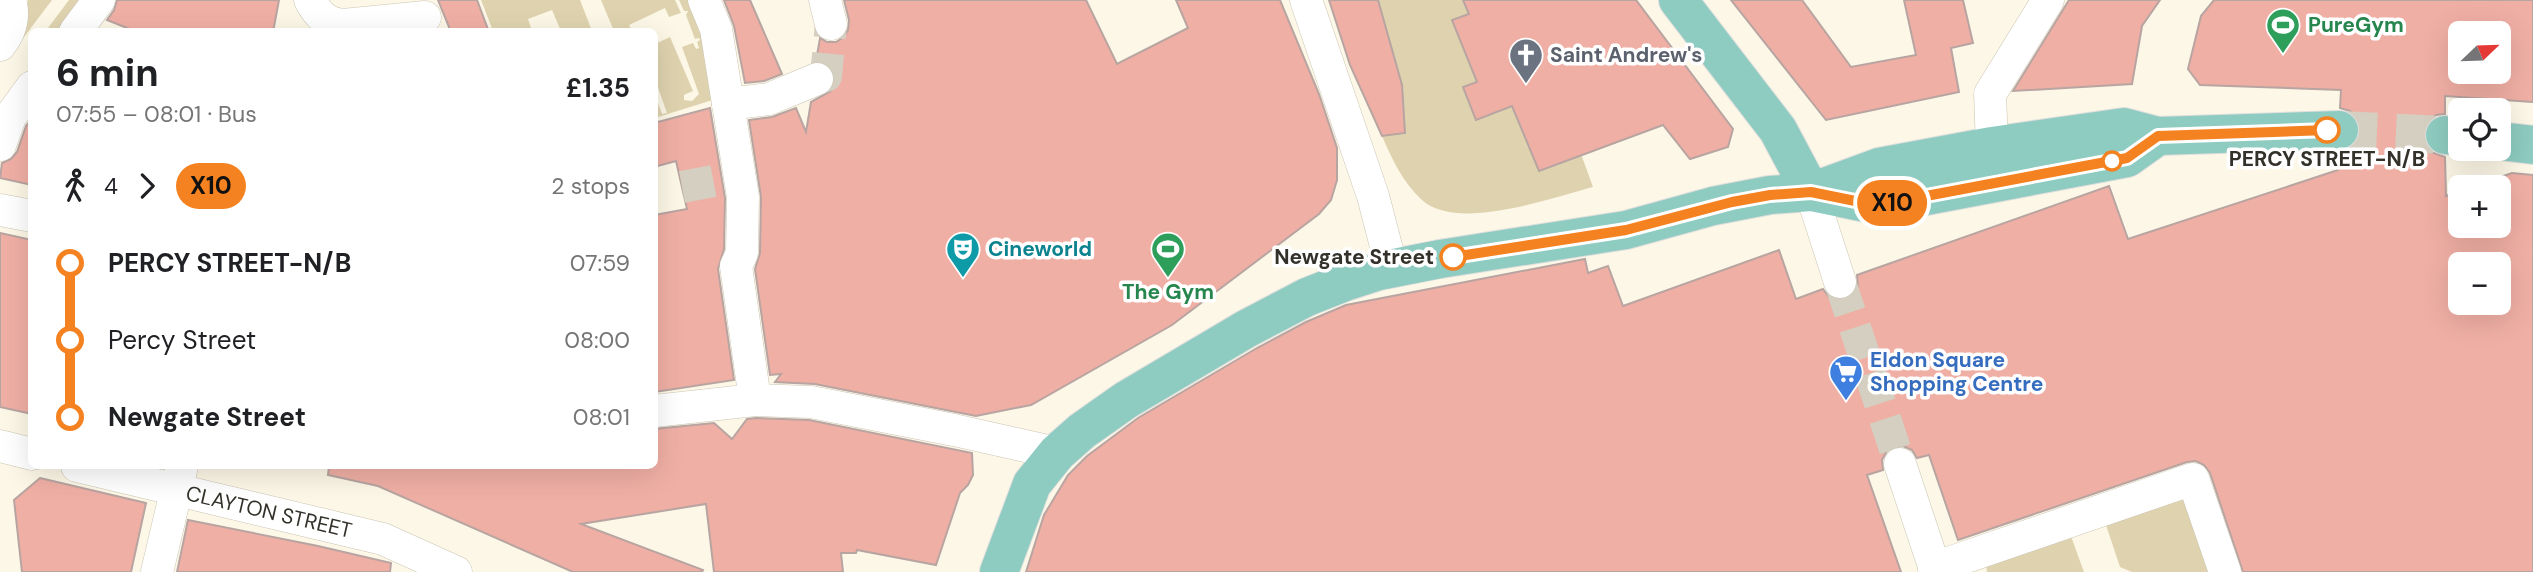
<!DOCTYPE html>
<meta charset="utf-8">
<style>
body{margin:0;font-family:"DM Sans",sans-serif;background:#f6f6f6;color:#202124;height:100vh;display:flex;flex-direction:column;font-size:26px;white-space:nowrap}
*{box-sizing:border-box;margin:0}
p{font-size:23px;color:#757577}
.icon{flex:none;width:38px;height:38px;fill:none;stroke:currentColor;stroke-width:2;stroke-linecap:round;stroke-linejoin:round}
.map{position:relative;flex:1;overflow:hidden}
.sheet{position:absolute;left:28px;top:28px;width:630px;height:441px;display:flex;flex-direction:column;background:#fff;border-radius:10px;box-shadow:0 7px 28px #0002}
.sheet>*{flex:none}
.badge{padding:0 14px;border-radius:23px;font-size:24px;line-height:46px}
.needle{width:46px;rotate:67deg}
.fabs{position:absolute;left:2448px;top:21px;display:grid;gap:14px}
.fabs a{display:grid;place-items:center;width:63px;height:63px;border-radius:10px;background:#fff;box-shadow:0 7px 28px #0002;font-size:35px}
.map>.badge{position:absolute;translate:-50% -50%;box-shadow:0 0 0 4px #fff}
.legs{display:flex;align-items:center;gap:10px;height:77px;padding:0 28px;font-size:23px}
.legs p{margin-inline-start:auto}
.overview{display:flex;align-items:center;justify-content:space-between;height:119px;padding:0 28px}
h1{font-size:38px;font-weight:700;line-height:52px}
ul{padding:0 28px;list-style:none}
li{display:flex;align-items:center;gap:24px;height:77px;font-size:26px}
li i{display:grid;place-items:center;width:10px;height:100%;margin:0 9px;background:currentColor}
li i::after{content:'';width:18px;height:18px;margin:-9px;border:5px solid;border-radius:50%;background:#fff}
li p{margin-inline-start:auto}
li:first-child i{background:linear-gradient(#0000 50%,currentColor 0)}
li:last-child i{background:linear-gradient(currentColor 50%,#0000 0)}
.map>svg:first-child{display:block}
.green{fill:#dfd3af}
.building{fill:#f0afa5;stroke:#b8a4a1;stroke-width:2;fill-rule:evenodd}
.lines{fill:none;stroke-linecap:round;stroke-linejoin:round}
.minor-tunnel{stroke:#d4cfc0;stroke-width:32;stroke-dasharray:32 16;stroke-linecap:butt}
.major-tunnel{stroke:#d4cfc0;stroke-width:38;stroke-dasharray:38 19;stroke-linecap:butt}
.minor-casing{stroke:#cac5b4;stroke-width:33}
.major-casing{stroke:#dededd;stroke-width:40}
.minor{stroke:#fff;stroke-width:32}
.major{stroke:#8ecbc0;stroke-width:38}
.line-1-casing{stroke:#fff;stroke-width:16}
.line-1{stroke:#f58220;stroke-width:10}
.stop-1-dot{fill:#fff;stroke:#f58220;stroke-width:3.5}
.labels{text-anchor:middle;stroke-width:7;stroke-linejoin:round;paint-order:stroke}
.leisure-label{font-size:21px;font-weight:bold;fill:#27864d;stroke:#fff;text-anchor:start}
.worship-label{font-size:21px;font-weight:bold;fill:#5b616d;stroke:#fff;text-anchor:start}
.stop-label{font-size:21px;font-weight:bold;fill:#33312a;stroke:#fff}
.culture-label{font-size:21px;font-weight:bold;fill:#0d838f;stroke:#fff;text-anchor:start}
.shop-label{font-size:21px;font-weight:bold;fill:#366cbe;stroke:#fff;text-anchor:start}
.street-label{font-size:21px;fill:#33312a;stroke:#fff}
</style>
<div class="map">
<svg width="2533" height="572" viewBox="0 0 2533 572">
<rect width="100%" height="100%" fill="#fcf7e6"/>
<g class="green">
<path d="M28 0H52L21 41Z"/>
<path d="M69 0H84L60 31 45 32Z"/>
<path d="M481 0H580L592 31H561L552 10 528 19 532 31H493Z"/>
<path d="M601 0H675L681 13 669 17 665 8 629 25 632 31H614Z"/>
<path d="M679 0H696L719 98 655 118 657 115 655 109V95L662 114 667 113 655 79V44L670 37 693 91 684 95V100L692 101 699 94 682 47 693 43 696 49 699 48 697 42 700 40 699 38 695 39 686 15 688 11H684Z"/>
<path d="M1378 0H1559L1581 154 1593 187C1551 198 1457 232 1422 200 1403 183 1392 159 1382 136L1405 133 1402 85Z"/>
<path d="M2184 488 2213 572H2132L2120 567 2103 516Z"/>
<path d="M2068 528 2084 572H1987L1986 563Z"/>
</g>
<g class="building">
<path d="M117 0H279L273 32H137L107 20 114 10Z"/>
<path d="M438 0H477L489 32H451Z"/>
<path d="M724 0H750L782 74 764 81 745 83 734 26Z"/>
<path d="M844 0H1086L1117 64 1188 28 1176 0H1280L1319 94 1337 148V180L1331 200 1319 214 1172 325 1031 405 976 416 815 384 775 382 781 374 770 375 755 269 760 253 761 197 749 120 772 117 796 108 806 132 811 102 831 91 835 82 834 73 829 65 816 61 820 38 827 42H836L844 37 848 30 849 20Z"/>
<path d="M1329 0H1378L1402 85 1405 133 1382 136 1350 65Z"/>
<path d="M1463 0H1636L1733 129 1728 147 1690 159 1663 125 1539 171 1512 106 1476 120 1463 87 1477 82 1452 20 1469 14Z"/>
<path d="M1731 0H1802L1851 67 1916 55 1904 0H1963L1973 43 1951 48 1959 92 1826 120Z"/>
<path d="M2069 0H2160L2142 26 2132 84 2013 91Z"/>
<path d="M2214 0H2533V102L2445 96V114L2436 115 2428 121 2423 133 2425 144 2431 152 2445 157 2446 196 2460 191V226H2499V187H2471L2512 173 2533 175V572H2243L2210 473 2204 465 2196 461 2187 462 1958 540 1929 455 1917 458 1912 450 1903 446 1894 447 1887 451 1882 460 1883 470 1867 475 1901 572H1026L1044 515 1068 475 1087 456 1138 418 1257 348 1306 322 1346 305 1585 259 1588 273 1608 266 1623 306 1779 250 1796 299 1823 289 1828 296 1835 300H1845L1853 295 1858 287 1857 275 2109 186 2128 239 2338 170 2339 152 2351 148 2359 140 2361 130 2357 118 2350 111 2340 108 2341 90 2200 85 2188 69 2201 16ZM2460 33H2499V72H2460ZM2460 264H2499V303H2460Z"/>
<path d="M710 108 725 198 724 249 718 269 734 380 654 392V215L687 209 676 161 654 167V123Z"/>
<path d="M32 119V185L0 178 2 163 11 159 17 152 26 126Z"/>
<path d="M0 233 32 240V414L0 407Z"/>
<path d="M756 418 809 420 972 453 973 475 968 485 960 493 936 565 857 550 856 553H841L843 572H714L706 504 581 524 703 570 702 572H573L378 486 328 475 329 466H654V429L714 423 732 439 747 419Z"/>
<path d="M40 478 146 503 131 572H22L14 500Z"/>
<path d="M188 520 318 546 391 563 390 572H177Z"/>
</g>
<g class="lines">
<g class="minor-tunnel">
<path d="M817 79 826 76 831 24"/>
<path d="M682 187 740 176"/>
<path d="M1840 282 1900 464"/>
</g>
<path class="major-tunnel" d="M2339 130 2445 135"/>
<g class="minor-casing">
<g id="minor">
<path d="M310 0C318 15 326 23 343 25L425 17"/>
<path d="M704 0 716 29 743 197 742 253 736 266 755 400"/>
<path d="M825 0 831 24"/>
<path d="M1306 0 1373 196 1392 269"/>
<path d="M75 32 99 0"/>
<path d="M0 45C11 31 15 17 10 0"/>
<path d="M728 104 769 99 817 79"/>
<path d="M0 145 10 117 32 87"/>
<path d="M1992 146 1990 94 2048 0"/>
<path d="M1811 192 1840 282"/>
<path d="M0 210 32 216"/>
<path d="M654 411 755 400 811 402 954 430 1057 453"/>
<path d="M0 446 32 454"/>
<path d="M1900 464 1936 572"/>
<path d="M77 466 383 539 456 572"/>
<path d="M1934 568 2193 479 2225 572"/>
<path d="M157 572 182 466"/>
</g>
</g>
<g class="major-casing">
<g id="major">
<path d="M1678 0 1778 130 1811 192"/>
<path d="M2445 135 2460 137"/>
<path d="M2499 141 2533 145"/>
<path d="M1811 192 1879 167 1992 146 2124 127 2158 136 2339 130"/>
<path d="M999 572 1032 484 1057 453 1082 431 1126 400 1246 329 1307 297 1345 282 1379 271 1440 259 1626 230 1713 206 1770 195 1811 192 1865 203H1889L2127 158 2158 136"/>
</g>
</g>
<use href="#minor" class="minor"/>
<use href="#major" class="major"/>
</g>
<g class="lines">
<g class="line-1-casing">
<path id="line-1" d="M1453 257 1626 230 1732 202 1770 195 1811 192 1865 203H1889L2127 158 2158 136 2327 130"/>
</g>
<use href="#line-1" class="line-1"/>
</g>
<defs>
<g id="stadium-pin" transform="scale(1.75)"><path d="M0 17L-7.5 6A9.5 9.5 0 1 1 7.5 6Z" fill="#2e9e5b" stroke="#fff"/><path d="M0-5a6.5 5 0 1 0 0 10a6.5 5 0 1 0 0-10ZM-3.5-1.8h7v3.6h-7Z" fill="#fff"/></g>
<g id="church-pin" transform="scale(1.75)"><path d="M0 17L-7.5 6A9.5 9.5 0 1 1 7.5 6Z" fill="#6b7280" stroke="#fff"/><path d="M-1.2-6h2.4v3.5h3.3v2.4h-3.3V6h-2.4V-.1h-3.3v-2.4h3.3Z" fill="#fff"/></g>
<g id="theatre-pin" transform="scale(1.75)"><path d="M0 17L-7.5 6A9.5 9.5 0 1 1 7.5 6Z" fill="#0f9aa8" stroke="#fff"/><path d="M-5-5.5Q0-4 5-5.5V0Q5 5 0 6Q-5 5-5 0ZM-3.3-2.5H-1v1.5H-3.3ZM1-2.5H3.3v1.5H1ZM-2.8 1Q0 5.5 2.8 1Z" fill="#fff"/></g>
<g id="supermarket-pin" transform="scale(1.75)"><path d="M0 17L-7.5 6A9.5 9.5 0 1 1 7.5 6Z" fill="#3f7fe0" stroke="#fff"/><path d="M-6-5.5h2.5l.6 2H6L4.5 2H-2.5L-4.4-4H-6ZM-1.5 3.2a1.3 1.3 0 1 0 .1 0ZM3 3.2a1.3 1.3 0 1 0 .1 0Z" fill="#fff"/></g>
</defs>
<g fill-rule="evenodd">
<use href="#stadium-pin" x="2283" y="25"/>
<use href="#church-pin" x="1526" y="55"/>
<use href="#theatre-pin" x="963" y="249"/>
<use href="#stadium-pin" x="1168" y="249"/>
<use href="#supermarket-pin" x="1846" y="372"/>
</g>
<g class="stop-1-dot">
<circle cx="2327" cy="130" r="12"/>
<circle cx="2112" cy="161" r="9"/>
<circle cx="1453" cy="257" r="12"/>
</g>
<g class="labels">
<g class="leisure-label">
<text x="2308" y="32">PureGym</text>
<text x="1168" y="299" text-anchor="middle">The Gym</text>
</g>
<g class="worship-label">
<text x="1550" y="62">Saint Andrew's</text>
</g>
<g class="stop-label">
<text x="2327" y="166">PERCY STREET-N/B</text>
<text x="1434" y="264" text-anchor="end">Newgate Street</text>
</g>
<g class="culture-label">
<text x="988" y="256">Cineworld</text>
</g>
<g class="shop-label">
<text x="1870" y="367">Eldon Square<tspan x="1870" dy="24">Shopping Centre</tspan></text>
</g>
<g class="street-label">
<text transform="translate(269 512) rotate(13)" y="7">CLAYTON STREET</text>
</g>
</g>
</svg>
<div class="fabs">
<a><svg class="needle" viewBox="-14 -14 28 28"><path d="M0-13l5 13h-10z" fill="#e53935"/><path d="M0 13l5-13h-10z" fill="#757577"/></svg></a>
<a><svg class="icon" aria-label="locate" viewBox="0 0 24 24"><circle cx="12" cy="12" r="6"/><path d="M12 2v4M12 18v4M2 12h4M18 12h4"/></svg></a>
<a>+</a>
<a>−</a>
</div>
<b class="badge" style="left:1892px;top:203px;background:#f58220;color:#111">X10</b>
<section class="sheet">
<div class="overview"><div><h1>6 min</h1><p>07:55 – 08:01 · Bus</p></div><b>£1.35</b></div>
<div class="legs"><svg class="icon" aria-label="walk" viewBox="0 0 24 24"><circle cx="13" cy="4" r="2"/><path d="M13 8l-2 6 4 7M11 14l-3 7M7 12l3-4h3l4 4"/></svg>4<svg class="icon" aria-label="forward" viewBox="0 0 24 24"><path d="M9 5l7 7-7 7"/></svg><b class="badge" style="background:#f58220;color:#111">X10</b><p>2 stops</p></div>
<ul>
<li><i style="color:#f58220"></i><b>PERCY STREET-N/B</b><p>07:59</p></li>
<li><i style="color:#f58220"></i><span>Percy Street</span><p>08:00</p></li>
<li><i style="color:#f58220"></i><b>Newgate Street</b><p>08:01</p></li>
</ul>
</section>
</div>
